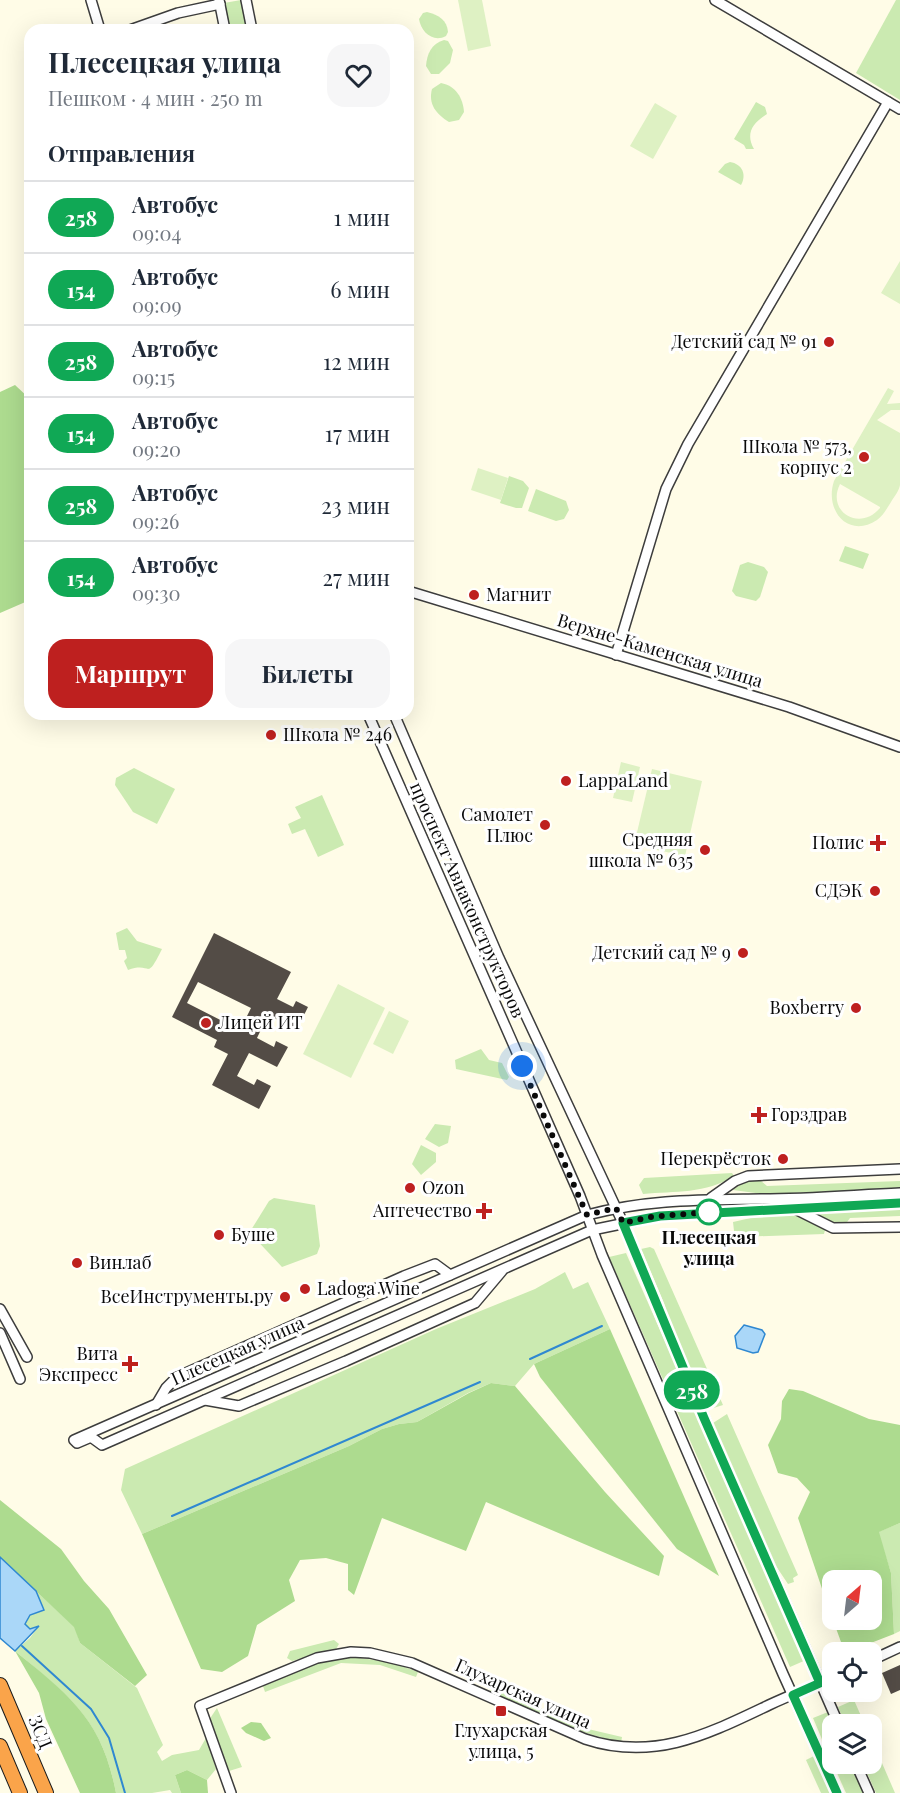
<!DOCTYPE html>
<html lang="ru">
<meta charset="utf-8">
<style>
body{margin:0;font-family:"Playfair Display",serif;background:#f6f6f7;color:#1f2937;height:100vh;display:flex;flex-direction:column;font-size:22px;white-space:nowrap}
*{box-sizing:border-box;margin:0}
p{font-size:20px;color:#747a83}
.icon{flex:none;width:33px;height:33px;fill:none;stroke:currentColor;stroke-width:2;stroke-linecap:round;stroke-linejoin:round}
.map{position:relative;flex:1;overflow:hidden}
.side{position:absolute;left:24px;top:24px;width:390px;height:696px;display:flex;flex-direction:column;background:#fff;border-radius:18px;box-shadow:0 6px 24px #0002}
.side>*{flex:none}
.badge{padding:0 12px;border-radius:20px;font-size:21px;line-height:39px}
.needle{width:39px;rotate:28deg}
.buttons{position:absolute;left:822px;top:1570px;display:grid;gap:12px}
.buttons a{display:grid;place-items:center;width:60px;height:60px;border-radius:12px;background:#fff;box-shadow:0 6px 24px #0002;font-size:30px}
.you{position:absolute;width:30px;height:30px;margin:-15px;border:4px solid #fff;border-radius:50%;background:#1a73e8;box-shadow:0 0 0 9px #1a73e833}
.map>.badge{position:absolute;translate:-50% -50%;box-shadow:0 0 0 3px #fff}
h2{padding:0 24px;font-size:22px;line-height:54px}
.round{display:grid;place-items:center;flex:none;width:63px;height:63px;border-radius:18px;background:#f6f6f7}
.head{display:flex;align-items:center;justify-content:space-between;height:102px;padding:0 24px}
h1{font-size:28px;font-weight:700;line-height:45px}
.cta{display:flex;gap:12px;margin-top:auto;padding:12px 24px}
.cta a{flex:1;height:69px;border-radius:18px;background:#be201f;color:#fff;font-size:24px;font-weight:700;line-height:69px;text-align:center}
.cta a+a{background:#f6f6f7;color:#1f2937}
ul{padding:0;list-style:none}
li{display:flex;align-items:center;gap:18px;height:72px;padding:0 24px;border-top:2px solid #e0e1e3}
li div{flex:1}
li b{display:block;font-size:22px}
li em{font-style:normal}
li .badge{min-width:66px;font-weight:700;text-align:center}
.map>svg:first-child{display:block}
.green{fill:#cbeab1}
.forest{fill:#addb8f}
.pitch{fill:#def1c3;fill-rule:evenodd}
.water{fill:#aad7f8;stroke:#2f88d1;stroke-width:1.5}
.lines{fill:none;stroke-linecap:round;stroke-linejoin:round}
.stream{stroke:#2f88d1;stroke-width:2}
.building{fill:#534c46;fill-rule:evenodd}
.minor-casing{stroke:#3d3d3d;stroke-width:12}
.highway-casing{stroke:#1b1b1b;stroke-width:16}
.minor{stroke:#fff;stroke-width:9}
.highway{stroke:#faa44a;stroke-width:14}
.line-casing{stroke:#fff;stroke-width:14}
.line{stroke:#10a855;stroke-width:9}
.walk{stroke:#0a0a0a;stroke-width:6;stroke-dasharray:0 10.8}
.poi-dot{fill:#be201f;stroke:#fff;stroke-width:2}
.stop-dot{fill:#fff;stroke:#10a855;stroke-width:3}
.labels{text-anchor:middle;stroke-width:6;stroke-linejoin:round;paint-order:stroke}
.poi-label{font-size:18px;fill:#0a0a0a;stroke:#fff;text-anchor:end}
.street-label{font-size:18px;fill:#0a0a0a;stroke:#fff}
.stop-label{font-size:18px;font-weight:bold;fill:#0a0a0a;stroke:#fff}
</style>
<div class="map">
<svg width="900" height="1793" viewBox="0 0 900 1793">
<rect width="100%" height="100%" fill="#fffce7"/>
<g class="green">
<path d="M241 0 247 30H230L224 3Z"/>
<path d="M896 0H900V100L856 73Z"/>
<path d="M427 12C439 15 447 20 448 32L446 36C433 43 421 32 419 19L423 13Z"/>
<path d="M444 40 448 41 453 50 450 63 439 74H431L426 66C427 54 431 44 444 40Z"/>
<path d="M441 83C456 86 463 98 464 112L459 120 449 122C436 114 428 104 432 89Z"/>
<path d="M756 102 765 107 767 114C753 123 745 133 754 149H746L744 145 734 139Z"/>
<path d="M730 162C742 164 747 174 741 185L718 172 725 164Z"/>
<path d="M509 476 523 481 529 488 522 508H516L500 503Z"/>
<path d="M536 489 566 501 569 510 564 519 556 521 528 511Z"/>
<path d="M845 546 869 554 863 569 839 561Z"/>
<path d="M748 562 764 567 768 572 760 597 756 601 736 596 732 591 740 565Z"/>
<path d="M134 768 175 789 157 824 133 812 115 785 116 778Z"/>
<path d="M322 795 344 845 318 857 305 829 292 834 288 824 301 818 295 807Z"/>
<path d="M127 928 137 941 162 949C145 983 153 961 128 970L124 961 127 958 125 950H119L116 933Z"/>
<path d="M481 1049 489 1060 502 1063 509 1077 507 1080 456 1069 455 1060Z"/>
<path d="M435 1124 451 1126 448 1143 439 1147 425 1139Z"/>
<path d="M421 1145 436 1153V1162L421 1175 412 1164Z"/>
<path d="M732 1173 734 1176C706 1194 675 1191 643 1194L639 1185 644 1178Z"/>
<path d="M748 1181H761L767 1186 900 1181V1189L763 1194 733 1190 742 1183Z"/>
<path d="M274 1198 315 1205 320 1246 317 1254 282 1267 252 1235 251 1230 269 1201Z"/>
<path d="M900 1208V1216L850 1218 845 1225 835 1224 812 1214 813 1211Z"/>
<path d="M784 1213 800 1217 825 1230 824 1234 739 1237V1231H734L733 1222 768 1214Z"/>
<path d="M650 1247 654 1249 723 1405 707 1410 675 1338 664 1303 641 1249Z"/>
<path d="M626 1253 806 1660 790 1667 609 1257Z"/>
<path d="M565 1272 573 1289 588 1282 610 1329 534 1364 515 1386 491 1383 468 1393 417 1422 399 1424 382 1429 349 1446 142 1534 121 1490 125 1469 436 1329 535 1289Z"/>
<path d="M727 1414 798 1575 793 1578 794 1582 788 1584 774 1563 713 1423Z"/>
<path d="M900 1523V1631L894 1634 891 1573 878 1532Z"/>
<path d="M36 1591 75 1627 80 1643 137 1688 163 1745 157 1752 162 1761 172 1755 199 1750 206 1738 216 1769 207 1780 187 1770 175 1775 181 1793H172L170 1790 152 1793H116C102 1719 70 1697 15 1651L30 1638 38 1627 30 1629 24 1624 30 1615 44 1610Z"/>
<path d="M334 1640 339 1644 336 1649 292 1661 287 1658 290 1651Z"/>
<path d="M352 1657 391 1662 418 1672 416 1677 380 1665 341 1663 265 1692 263 1686 318 1663Z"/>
<path d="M492 1687 588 1729 622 1737 621 1743 586 1733 490 1692Z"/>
<path d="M854 1700 865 1725H846L838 1707Z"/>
<path d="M217 1708 242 1767 229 1771 211 1723V1717Z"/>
<path d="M828 1712 834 1725 832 1763 813 1718Z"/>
<path d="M872 1740 895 1793H876L863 1764H872Z"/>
<path d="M814 1756 831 1788 833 1793H821L806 1760Z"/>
<path d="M833 1764H851L864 1793H846Z"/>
</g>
<g class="forest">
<path d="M15 385 30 399V600L0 613V392Z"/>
<path d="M610 1329 719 1576 677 1549 540 1377 534 1364Z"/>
<path d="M491 1383 515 1386 605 1492 664 1556 659 1576 486 1502 466 1551 382 1518 354 1595 348 1590V1564L326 1558 300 1560 289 1580 295 1601 257 1625 248 1656 222 1672 201 1669 142 1534 349 1446 382 1429 399 1424 417 1422 469 1393Z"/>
<path d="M789 1389 803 1391 869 1419 900 1425V1523L879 1532 891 1573 894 1634 845 1653 833 1620H872V1581H832V1618L798 1518 810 1492 797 1478 778 1473 768 1445 781 1419 782 1401Z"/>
<path d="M0 1500 61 1549 84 1581 109 1609 147 1675 135 1686 80 1643 74 1627 0 1557Z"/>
<path d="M15 1651C70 1696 102 1719 116 1793H80L46 1719 39 1693Z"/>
<path d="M251 1722 261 1723 271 1738 264 1741 246 1733 241 1728Z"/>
<path d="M187 1770 207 1780 208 1793H181L175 1775Z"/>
</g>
<g class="pitch">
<path d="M458 0H482L491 46 468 51Z"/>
<path d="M655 103 677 116 653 159 630 146Z"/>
<path d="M900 261V304L881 293Z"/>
<path d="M888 388 894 391 887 404 900 403V410H891L877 420 900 433C900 449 900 470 900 485 899 491 894 497 891 502 887 508 883 516 877 520 849 539 824 511 834 481ZM840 484 880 507V508C860 532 826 512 840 484Z"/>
<path d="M478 468 508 478 501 500 471 490Z"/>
<path d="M621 762 640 767 632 802 613 798Z"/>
<path d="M652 769 702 781 685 856 634 845Z"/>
<path d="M338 984 385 1008 351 1078 303 1054Z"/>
<path d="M389 1011 409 1021 393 1054 373 1044Z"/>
</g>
<g class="water">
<path d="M744 1325 762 1330 765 1334 758 1352 753 1353 737 1348 735 1336Z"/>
<path d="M0 1557 36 1591 44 1610 30 1615 25 1624 30 1629 39 1626 15 1651 0 1638Z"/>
</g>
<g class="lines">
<g class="stream">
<path d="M530 1359 602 1326"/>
<path d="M172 1516 480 1382"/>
<path d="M22 1646 91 1709 109 1738 125 1793"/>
</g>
</g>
<g class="building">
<path d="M214 933 291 972 277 999 293 1007 296 1001 308 1007 297 1029 268 1015 257 1038 274 1047 276 1041 288 1047 277 1067 249 1053 237 1076 254 1085 257 1079 271 1086 259 1109 212 1085 228 1054 214 1047 217 1040 172 1017ZM198 982 251 1008 240 1030 187 1003Z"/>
<path d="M900 1665V1690L891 1694 882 1673Z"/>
</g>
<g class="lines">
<g class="minor-casing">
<g id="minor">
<path d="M91 0 100 30"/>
<path d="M219 0 225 30"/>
<path d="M246 0 252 30"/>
<path d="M715 0 900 109"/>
<path d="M130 30 178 13 220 4"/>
<path d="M408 591 789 707 900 747"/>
<path d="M616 655 666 489 688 444 888 102"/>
<path d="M368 714 580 1196 602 1255 783 1674 837 1793"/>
<path d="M394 714 499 958 623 1223 704 1417 839 1725"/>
<path d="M900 1193C854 1195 808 1199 761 1199 699 1200 649 1199 587 1215L74 1440 77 1443 91 1437 102 1445 592 1230 660 1216 900 1203"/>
<path d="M711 1198 735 1181 748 1176 900 1169"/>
<path d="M795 1209 833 1228 900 1227"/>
<path d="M0 1309 27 1357"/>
<path d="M0 1333 20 1379"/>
<path d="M205 1400 239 1406 346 1361 475 1303 502 1271"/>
<path d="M156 1405 166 1388 177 1377 404 1276 435 1264 450 1275"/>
<path d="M872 1660 900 1647"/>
<path d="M856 1764 869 1793"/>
<path d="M231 1793 200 1706 317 1658 351 1652 370 1653 412 1663 585 1739C654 1762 708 1734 769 1705 790 1695 812 1687 832 1678"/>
</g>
</g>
<g class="highway-casing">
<g id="highway">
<path d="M0 1685 46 1793"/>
<path d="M0 1746 20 1793"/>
</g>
</g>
<use href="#minor" class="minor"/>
<use href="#highway" class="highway"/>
</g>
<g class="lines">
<g class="line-casing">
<path id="line" d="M837 1793 793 1695 820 1683 704 1418 623 1223 660 1216 900 1203"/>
</g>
<use href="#line" class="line"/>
<path class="walk" d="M522 1066 587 1215 616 1208 623 1223 650 1217 709 1212"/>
</g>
<g class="poi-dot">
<circle cx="829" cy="342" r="6"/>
<circle cx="864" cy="457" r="6"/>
<circle cx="474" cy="595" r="6"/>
<circle cx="271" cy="735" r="6"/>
<circle cx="566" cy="781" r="6"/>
<circle cx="545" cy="825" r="6"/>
<path d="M875 834h6v6h6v6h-6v6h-6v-6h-6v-6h6z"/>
<circle cx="705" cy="850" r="6"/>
<circle cx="875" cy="891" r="6"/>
<circle cx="743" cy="953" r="6"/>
<circle cx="856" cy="1008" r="6"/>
<circle cx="206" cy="1023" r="6"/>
<path d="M756 1106h6v6h6v6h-6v6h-6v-6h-6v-6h6z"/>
<circle cx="783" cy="1159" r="6"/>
<circle cx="410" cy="1188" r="6"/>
<path d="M481 1202h6v6h6v6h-6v6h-6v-6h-6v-6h6z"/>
<circle cx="219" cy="1235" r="6"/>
<circle cx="77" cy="1263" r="6"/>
<circle cx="305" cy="1289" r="6"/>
<circle cx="285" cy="1297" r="6"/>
<path d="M127 1355h6v6h6v6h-6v6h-6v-6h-6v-6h6z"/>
<rect x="495" y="1705" width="12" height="12" rx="3"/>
</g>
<circle class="stop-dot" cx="709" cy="1212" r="12"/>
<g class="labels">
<g class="poi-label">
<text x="817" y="348">Детский сад № 91</text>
<text x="852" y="453">Школа № 573,<tspan x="852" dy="21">корпус 2</tspan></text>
<text x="486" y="601" text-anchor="start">Магнит</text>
<text x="283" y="741" text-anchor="start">Школа № 246</text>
<text x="578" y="787" text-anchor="start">LappaLand</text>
<text x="533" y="821">Самолет<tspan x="533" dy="21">Плюс</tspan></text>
<text x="693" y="846">Средняя<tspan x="693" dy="21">школа № 635</tspan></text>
<text x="864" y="849">Полис</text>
<text x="863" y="897">СДЭК</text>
<text x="731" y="959">Детский сад № 9</text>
<text x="844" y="1014">Boxberry</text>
<text x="218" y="1029" text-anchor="start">Лицей ИТ</text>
<text x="771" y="1121" text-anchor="start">Горздрав</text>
<text x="771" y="1165">Перекрёсток</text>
<text x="422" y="1194" text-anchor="start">Ozon</text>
<text x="472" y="1217">Аптечество</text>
<text x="231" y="1241" text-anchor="start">Буше</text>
<text x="89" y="1269" text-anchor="start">Винлаб</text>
<text x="317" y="1295" text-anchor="start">Ladoga Wine</text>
<text x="273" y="1303">ВсеИнструменты.ру</text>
<text x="118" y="1360">Вита<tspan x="118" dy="21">Экспресс</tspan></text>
<text x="501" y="1737" text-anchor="middle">Глухарская<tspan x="501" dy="21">улица, 5</tspan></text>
</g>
<g class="street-label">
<text transform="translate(660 651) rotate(17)" y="6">Верхне-Каменская улица</text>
<text transform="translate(467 900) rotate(66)" y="6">проспект Авиаконструкторов</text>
<text transform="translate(238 1351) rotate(-24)" y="6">Плесецкая улица</text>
<text transform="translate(523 1694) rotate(24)" y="6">Глухарская улица</text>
<text transform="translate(40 1732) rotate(67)" y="6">ЗСД</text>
</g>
<g class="stop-label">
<text x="709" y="1244">Плесецкая<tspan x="709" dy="21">улица</tspan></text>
</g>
</g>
</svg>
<div class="buttons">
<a><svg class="needle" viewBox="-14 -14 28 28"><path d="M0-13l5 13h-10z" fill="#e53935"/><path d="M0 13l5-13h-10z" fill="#747a83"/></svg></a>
<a><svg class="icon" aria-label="locate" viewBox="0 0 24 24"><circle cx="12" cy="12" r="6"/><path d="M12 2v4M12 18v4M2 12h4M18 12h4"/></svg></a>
<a><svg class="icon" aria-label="layers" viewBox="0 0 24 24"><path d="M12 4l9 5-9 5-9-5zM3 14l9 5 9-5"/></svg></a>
</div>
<div class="you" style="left:522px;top:1066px"></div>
<b class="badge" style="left:692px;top:1390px;background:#10a855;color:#fff">258</b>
<section class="side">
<div class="head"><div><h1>Плесецкая улица</h1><p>Пешком · 4 мин · 250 m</p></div><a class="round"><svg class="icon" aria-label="heart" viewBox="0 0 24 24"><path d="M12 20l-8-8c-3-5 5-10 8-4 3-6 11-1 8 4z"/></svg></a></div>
<h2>Отправления</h2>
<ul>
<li><span class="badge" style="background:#10a855;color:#fff">258</span><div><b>Автобус</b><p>09:04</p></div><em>1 мин</em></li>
<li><span class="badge" style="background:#10a855;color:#fff">154</span><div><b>Автобус</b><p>09:09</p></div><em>6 мин</em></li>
<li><span class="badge" style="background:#10a855;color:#fff">258</span><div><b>Автобус</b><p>09:15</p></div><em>12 мин</em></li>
<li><span class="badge" style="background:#10a855;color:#fff">154</span><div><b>Автобус</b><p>09:20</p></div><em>17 мин</em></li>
<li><span class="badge" style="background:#10a855;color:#fff">258</span><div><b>Автобус</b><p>09:26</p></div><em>23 мин</em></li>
<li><span class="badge" style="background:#10a855;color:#fff">154</span><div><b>Автобус</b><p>09:30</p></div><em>27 мин</em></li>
</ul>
<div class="cta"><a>Маршрут</a><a>Билеты</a></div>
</section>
</div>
